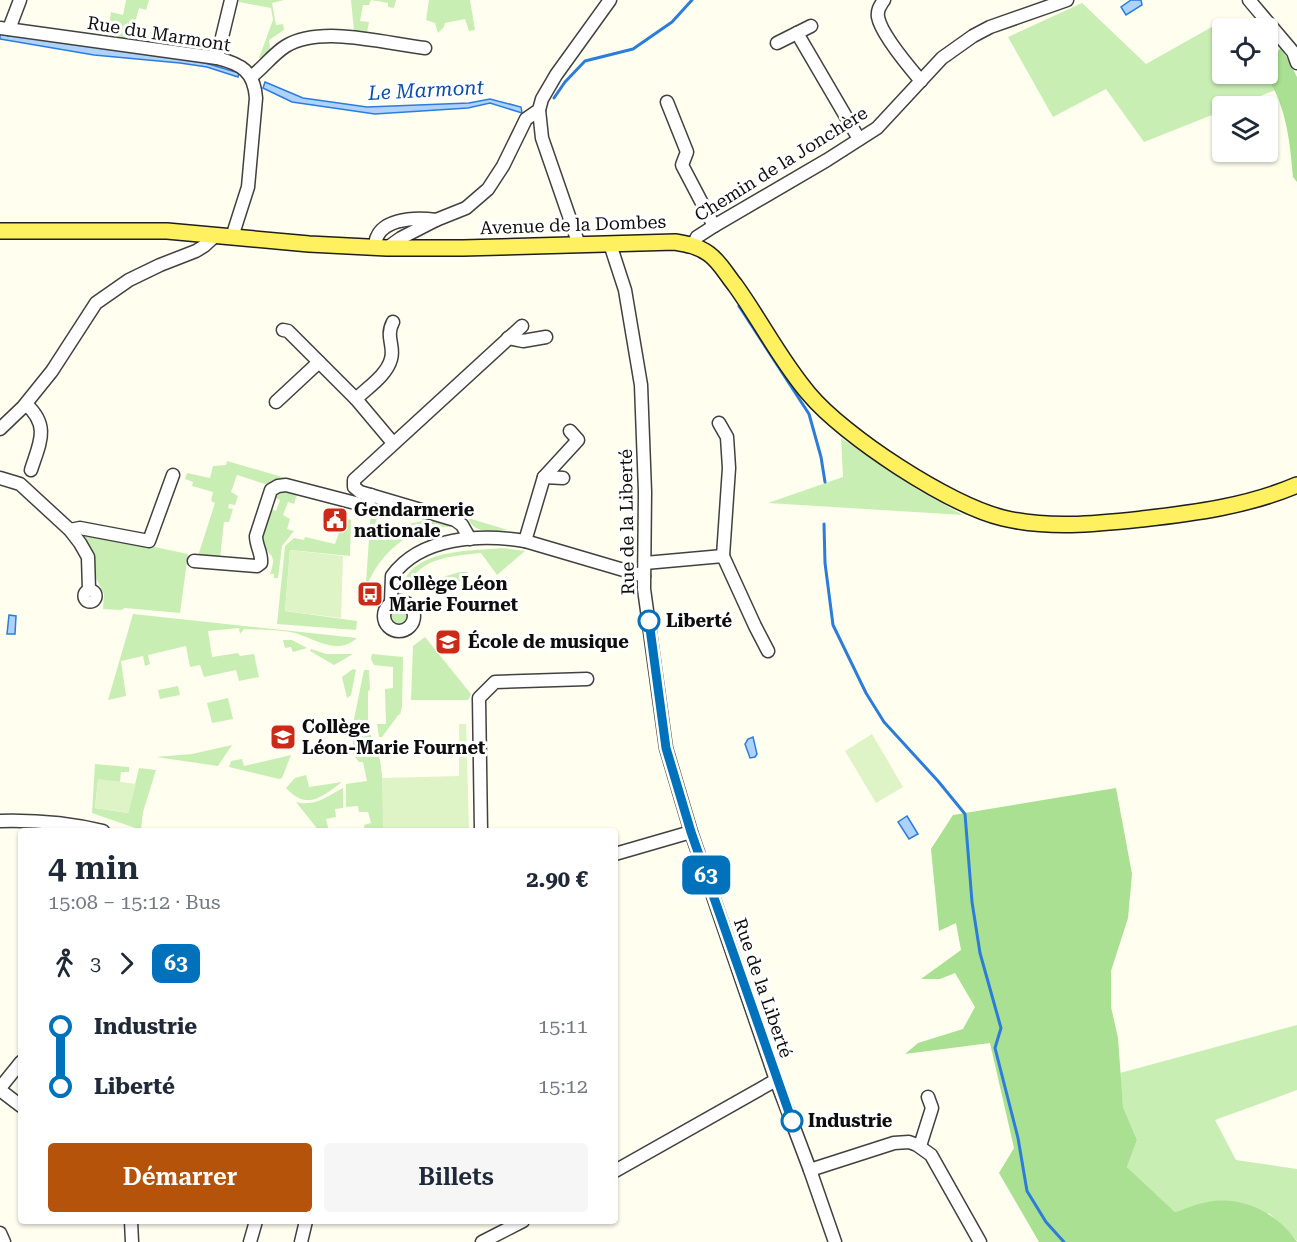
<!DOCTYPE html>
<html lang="fr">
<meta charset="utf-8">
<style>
body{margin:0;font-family:"Roboto Serif",serif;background:#f6f6f7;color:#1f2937;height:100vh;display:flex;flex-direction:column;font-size:22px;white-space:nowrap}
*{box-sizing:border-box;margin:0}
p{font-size:20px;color:#747a83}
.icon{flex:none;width:33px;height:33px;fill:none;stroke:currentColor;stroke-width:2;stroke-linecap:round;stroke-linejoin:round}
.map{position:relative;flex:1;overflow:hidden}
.side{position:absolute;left:18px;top:828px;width:600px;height:396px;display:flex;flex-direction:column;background:#fff;border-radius:6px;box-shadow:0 2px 4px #0004}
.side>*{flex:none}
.badge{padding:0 12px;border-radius:9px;font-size:21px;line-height:39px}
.fabs{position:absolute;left:1212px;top:18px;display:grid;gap:12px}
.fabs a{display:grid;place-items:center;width:66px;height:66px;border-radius:6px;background:#fff;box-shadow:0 2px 4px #0004;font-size:30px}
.map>.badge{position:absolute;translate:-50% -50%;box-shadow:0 0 0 3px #fff}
.legs{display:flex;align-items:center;gap:9px;height:66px;padding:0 30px;font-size:20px}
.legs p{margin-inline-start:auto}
.headline{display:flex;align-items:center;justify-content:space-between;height:102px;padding:0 30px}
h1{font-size:33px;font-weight:600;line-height:45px}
.button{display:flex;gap:12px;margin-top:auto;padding:12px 30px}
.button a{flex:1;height:69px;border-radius:6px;background:#b45309;color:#fff;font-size:24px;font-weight:600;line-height:69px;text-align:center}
.button a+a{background:#f6f6f7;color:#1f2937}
ul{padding:0 30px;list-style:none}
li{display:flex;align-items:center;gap:21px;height:60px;font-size:22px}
li i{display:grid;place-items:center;width:9px;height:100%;margin:0 8px;background:currentColor}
li i::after{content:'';width:15px;height:15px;margin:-8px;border:4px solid;border-radius:50%;background:#fff}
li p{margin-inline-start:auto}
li:first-child i{background:linear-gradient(#0000 50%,currentColor 0)}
li:last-child i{background:linear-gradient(currentColor 50%,#0000 0)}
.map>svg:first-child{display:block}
.green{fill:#c9eeb4}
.forest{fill:#a9e091}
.pitch{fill:#def4c6}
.water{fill:#add3fd;stroke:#2c7cdb;stroke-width:1.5}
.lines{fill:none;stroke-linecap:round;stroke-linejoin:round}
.stream{stroke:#2c7cdb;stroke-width:3}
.minor-casing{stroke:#414141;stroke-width:15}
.major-casing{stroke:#1f1f1f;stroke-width:18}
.minor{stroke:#fff;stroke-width:12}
.major{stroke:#fff05f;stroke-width:15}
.line-1-casing{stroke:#fff;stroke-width:14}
.line-1{stroke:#0072bc;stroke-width:9}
.stop-1-dot{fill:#fff;stroke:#0072bc;stroke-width:3}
.labels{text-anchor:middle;stroke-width:6;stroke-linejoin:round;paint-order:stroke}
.street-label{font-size:18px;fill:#0e0e0e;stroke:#fff}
.poi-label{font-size:18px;font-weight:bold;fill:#0e0e0e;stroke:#fff;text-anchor:start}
.stop-label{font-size:18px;font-weight:bold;fill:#0e0e0e;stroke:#fff;text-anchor:start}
.water-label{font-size:20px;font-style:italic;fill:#0a4ead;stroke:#fff}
</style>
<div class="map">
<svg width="1297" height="1242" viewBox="0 0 1297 1242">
<rect width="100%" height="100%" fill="#fffeef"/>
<g class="green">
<path d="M126 0H149L146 10 139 8 130 40 108 34 111 12 123 15Z"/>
<path d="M239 0H284L272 3 276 25 283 24 284 30 269 40 270 50 262 59 259 58 273 20 271 8 239 2Z"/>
<path d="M351 0H396L394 8 388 7V3L371 0 369 5H363L360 21 369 22 367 33 354 31Z"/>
<path d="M429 0H470L475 30 469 31 465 19 445 23 444 27 438 33 435 23 426 20Z"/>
<path d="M1082 3 1146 64 1217 24 1222 29V74H1265L1276 90 1235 106H1222V111L1144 142 1106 89 1053 117 1008 37Z"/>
<path d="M841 438 918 490 963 515 768 503 843 477Z"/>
<path d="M227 461 313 486 304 488 276 481 265 484 237 475 231 492 238 496 235 505 229 504 228 508 233 509 229 522H224L220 558 198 556 215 503 211 501 213 492 192 486 193 482 185 479 187 473 210 478 213 466 226 465Z"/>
<path d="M281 489 297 494 294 504 288 502 283 515 290 519 287 529 294 531 282 546 278 578H274V574H270C277 554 271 557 260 543L270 509 276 511 280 500 273 497 275 491Z"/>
<path d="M380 503 375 528 377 529 395 535 397 527 406 529 408 524 422 521 423 517 449 523 452 526C444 528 436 527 428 529 401 535 379 558 368 583H366L371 509 374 504Z"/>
<path d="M344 518 351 520 350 556 290 550 285 611 357 621 356 630 277 624 285 546 294 538 304 540 305 537 335 544Z"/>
<path d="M468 518 508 530C495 531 474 535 468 518Z"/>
<path d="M83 532 188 554 180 613 125 608 121 610 103 609 104 594 92 570 82 537Z"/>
<path d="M502 548 525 551 497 575 481 553C456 556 428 556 412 578L414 581 407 579 406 577C424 549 472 551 502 548Z"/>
<path d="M460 572H467L469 574 458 582 453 577 437 588 432 583 446 576Z"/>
<circle cx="399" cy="615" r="9"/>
<path d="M133 614 357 638C337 656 316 639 295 633 279 629 260 630 244 629L240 634 239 628 208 631 212 657 238 653 240 656 254 654 259 677 239 681 236 670 204 677 200 665 190 667 186 646 148 655 150 664 145 666 143 656 121 661 126 696 108 700Z"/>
<path d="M425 637 471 694 468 700H411L413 646Z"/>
<path d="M283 640H292L307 648 293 652 291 647 285 648Z"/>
<path d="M311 649 326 654H353L334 665 310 651Z"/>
<path d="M372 654 403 657 402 707 400 715 399 714 382 737H379L377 724H386L385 689 393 688V667L374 665 371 659Z"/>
<path d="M353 669 356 670 351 695 347 698 342 677Z"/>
<path d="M364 670H369L370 690 368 691V724H353Z"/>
<path d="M178 686 180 695 160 699 158 690Z"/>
<path d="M228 698 233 719 212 723 207 703Z"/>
<path d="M353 730H361V735L364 737 368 732C386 749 383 806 383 831H365L364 825 371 823 368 812H359L358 806 346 807V784L367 781 363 762H359L353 754Z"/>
<path d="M232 745 218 766 156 757 192 754Z"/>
<path d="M291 755 282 778 279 779 229 767 231 761 242 759 244 766Z"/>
<path d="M95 764 129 767V772H121L120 782 98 780 95 808 128 813 139 768 156 770 143 812 141 830 92 813Z"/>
<path d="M306 775 309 787 342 782C322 797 307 811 286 788L295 778Z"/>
<path d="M343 788V808L335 809 336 817 326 819 329 831H319L296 802C316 807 327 796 343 788Z"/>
<path d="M1297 1025V1090L1215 1120 1236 1160 1297 1169V1241L1270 1214 1207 1202 1175 1212 1127 1167 1137 1140 1123 1107 1120 1073Z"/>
</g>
<g class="forest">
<path d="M1281 47 1297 77V182L1293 177C1290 141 1286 104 1265 74H1268V65Z"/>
<path d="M1116 788 1132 874 1128 918 1111 971V1007L1118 1038 1123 1107 1137 1140 1127 1167 1175 1212C1185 1209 1196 1204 1207 1202 1242 1195 1278 1213 1297 1242H1039L999 1173 1014 1148 990 1043 905 1054 918 1043 963 1029 975 1007 955 973 940 979H921L961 950 956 923 939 931 931 849 953 815Z"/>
</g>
<g class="pitch">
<path d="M290 550 343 556 341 618 285 611Z"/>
<path d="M459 724H466L469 831H383L382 778 459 776Z"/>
<path d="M872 734 903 787 876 803 845 751Z"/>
<path d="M98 779 136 784 128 813 95 808Z"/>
</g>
<g class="water">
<path d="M1131 0H1141L1142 5 1126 15 1121 7Z"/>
<path d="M0 34 195 60 239 73 238 77 207 67 180 63 94 55 0 39Z"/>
<path d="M265 82 303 98 367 107 469 103 490 99 521 107 522 113 490 103 468 108 375 114 292 102 263 88Z"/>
<path d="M9 615 16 616 15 634H7Z"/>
<path d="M753 737 757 754 755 757 750 758 745 744 748 739Z"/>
<path d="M907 816 918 834 909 839 898 822Z"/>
</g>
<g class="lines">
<g class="stream">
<path d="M554 98 565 82 585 61 633 49 672 22 692 0"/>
<path d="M739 306 809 414 821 457 825 482"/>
<path d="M824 524 825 563 833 625 866 693 884 722 938 781 965 814 972 902 980 953 1001 1028 995 1048 1018 1138 1027 1191 1046 1222 1064 1242"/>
</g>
<g class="minor-casing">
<g id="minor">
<path d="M884 0C880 6 877 10 878 17 881 34 909 67 921 81"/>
<path d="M1249 0 1293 52 1297 63"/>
<path d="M0 28 217 58C241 64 254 71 256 98L248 187 232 237"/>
<path d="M9 29 20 0"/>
<path d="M797 33 859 139"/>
<path d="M777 43 811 26"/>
<path d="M217 58 231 0"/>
<path d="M251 77C263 68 273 54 286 46 321 25 384 43 425 48"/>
<path d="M667 102 687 152 682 165 714 226"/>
<path d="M539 110 542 138 579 245"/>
<path d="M610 244 625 290 641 385 645 492 644 589 666 748 691 832 776 1080 810 1170 835 1242"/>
<path d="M693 245 697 237 714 226 827 160 877 128 942 58 973 36 990 27 1067 0"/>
<path d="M375 247C375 218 415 217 436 220"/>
<path d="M387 248 401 238 436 220 466 208 488 189 503 166 526 119 539 110 542 99 556 75 610 0"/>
<path d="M283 330 288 331 356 399 393 443"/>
<path d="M508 338 523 341 546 337"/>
<path d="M356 399C367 388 387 375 391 359 395 346 385 337 393 322"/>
<path d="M276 402 319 362"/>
<path d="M26 404C50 426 40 442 31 470"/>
<path d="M719 423 727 437 729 468 723 556"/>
<path d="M0 429 23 407 52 371 96 303 129 280 160 265 196 251 204 246 215 236"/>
<path d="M544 477 563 478"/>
<path d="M0 478 20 484 70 530 80 543 88 557 89 590"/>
<path d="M70 530 80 528 149 541 173 475"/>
<path d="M470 539 462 525 455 520 360 492 354 487V480L522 326"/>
<path d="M525 541 544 477 578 440 570 431"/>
<path d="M194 561 257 566 261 563C262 553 256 546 256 536L271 490 278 486 286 485 367 506 371 495"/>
<path d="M645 563 723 556 755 626 768 651"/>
<circle cx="90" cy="596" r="5.5"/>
<circle cx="399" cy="616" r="15"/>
<path d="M391 602 392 576C421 536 481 534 525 541L644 576"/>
<path d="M0 821C35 820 69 823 103 831"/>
<path d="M481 831 479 698 495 682 587 679"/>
<path d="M615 854 691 832"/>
<path d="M0 1088 21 1062"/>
<path d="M0 1090 21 1106"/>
<path d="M920 1146 932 1108 928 1097"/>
<path d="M810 1170 894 1143 909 1142 917 1145 931 1155 980 1242"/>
<path d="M615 1171 776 1080"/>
<path d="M131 1221 132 1242"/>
<path d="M0 1233 4 1242"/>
<path d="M250 1242 256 1221"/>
<path d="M301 1242 306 1221"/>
<path d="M482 1242 523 1221"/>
</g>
</g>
<g class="major-casing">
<path id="major" d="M0 231H167L309 244 387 248H463L675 242C687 244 698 246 709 254 720 262 726 274 735 285 761 321 780 360 809 394 844 436 949 505 1003 518 1049 529 1095 524 1142 519 1195 513 1248 506 1297 485"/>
</g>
<use href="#minor" class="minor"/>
<use href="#major" class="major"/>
</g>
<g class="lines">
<g class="line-1-casing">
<path id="line-1" d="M649 621 666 748 691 832 792 1121"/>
</g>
<use href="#line-1" class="line-1"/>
</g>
<defs>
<g id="civic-square" transform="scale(1.35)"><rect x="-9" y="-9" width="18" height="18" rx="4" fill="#cd2917" stroke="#fff"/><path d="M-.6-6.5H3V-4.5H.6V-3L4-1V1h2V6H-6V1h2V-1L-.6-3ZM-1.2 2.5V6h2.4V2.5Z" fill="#fff"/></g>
<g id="bus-square" transform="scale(1.35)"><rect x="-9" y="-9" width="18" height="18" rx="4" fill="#cd2917" stroke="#fff"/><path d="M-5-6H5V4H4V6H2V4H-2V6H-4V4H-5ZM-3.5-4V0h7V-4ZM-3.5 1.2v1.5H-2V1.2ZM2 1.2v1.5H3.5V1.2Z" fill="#fff"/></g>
<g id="school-square" transform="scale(1.35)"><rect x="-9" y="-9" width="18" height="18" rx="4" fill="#cd2917" stroke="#fff"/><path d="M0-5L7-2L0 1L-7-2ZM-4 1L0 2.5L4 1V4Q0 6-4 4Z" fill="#fff"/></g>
</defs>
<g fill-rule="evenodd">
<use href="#civic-square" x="335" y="520"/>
<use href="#bus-square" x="370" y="594"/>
<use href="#school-square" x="448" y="642"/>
<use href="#school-square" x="283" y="737"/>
</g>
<g class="stop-1-dot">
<circle cx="649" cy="621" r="10"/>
<circle cx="792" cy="1121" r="10"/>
</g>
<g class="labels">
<g class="street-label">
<text transform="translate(159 34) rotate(9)" y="6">Rue du Marmont</text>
<text transform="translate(781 164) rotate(-32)" y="6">Chemin de la Jonchère</text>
<text transform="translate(573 225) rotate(-2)" y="6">Avenue de la Dombes</text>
<text transform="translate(627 522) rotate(-91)" y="6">Rue de la Liberté</text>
<text transform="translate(763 988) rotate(71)" y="6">Rue de la Liberté</text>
</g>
<g class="poi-label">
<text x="354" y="516">Gendarmerie<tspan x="354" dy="21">nationale</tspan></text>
<text x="389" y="590">Collège Léon<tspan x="389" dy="21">Marie Fournet</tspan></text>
<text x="468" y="648">École de musique</text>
<text x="302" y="733">Collège<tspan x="302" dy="21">Léon-Marie Fournet</tspan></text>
</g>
<g class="stop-label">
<text x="666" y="627">Liberté</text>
<text x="808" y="1127">Industrie</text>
</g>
<g class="water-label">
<text transform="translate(426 90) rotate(-3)" y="7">Le Marmont</text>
</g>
</g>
</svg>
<div class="fabs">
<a><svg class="icon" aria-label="locate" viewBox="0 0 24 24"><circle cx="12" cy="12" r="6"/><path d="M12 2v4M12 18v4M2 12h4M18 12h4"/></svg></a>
<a><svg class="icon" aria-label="layers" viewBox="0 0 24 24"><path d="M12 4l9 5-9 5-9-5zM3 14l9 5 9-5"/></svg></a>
</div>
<b class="badge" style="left:706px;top:875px;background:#0072bc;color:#fff">63</b>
<section class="side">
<div class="headline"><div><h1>4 min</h1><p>15:08 – 15:12 · Bus</p></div><b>2.90 €</b></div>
<div class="legs"><svg class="icon" aria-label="walk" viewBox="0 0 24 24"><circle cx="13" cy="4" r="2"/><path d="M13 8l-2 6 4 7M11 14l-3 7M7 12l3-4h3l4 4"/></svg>3<svg class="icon" aria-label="forward" viewBox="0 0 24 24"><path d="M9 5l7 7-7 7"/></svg><b class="badge" style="background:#0072bc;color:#fff">63</b></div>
<ul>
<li><i style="color:#0072bc"></i><b>Industrie</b><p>15:11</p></li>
<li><i style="color:#0072bc"></i><b>Liberté</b><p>15:12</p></li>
</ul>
<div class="button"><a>Démarrer</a><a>Billets</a></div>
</section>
</div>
